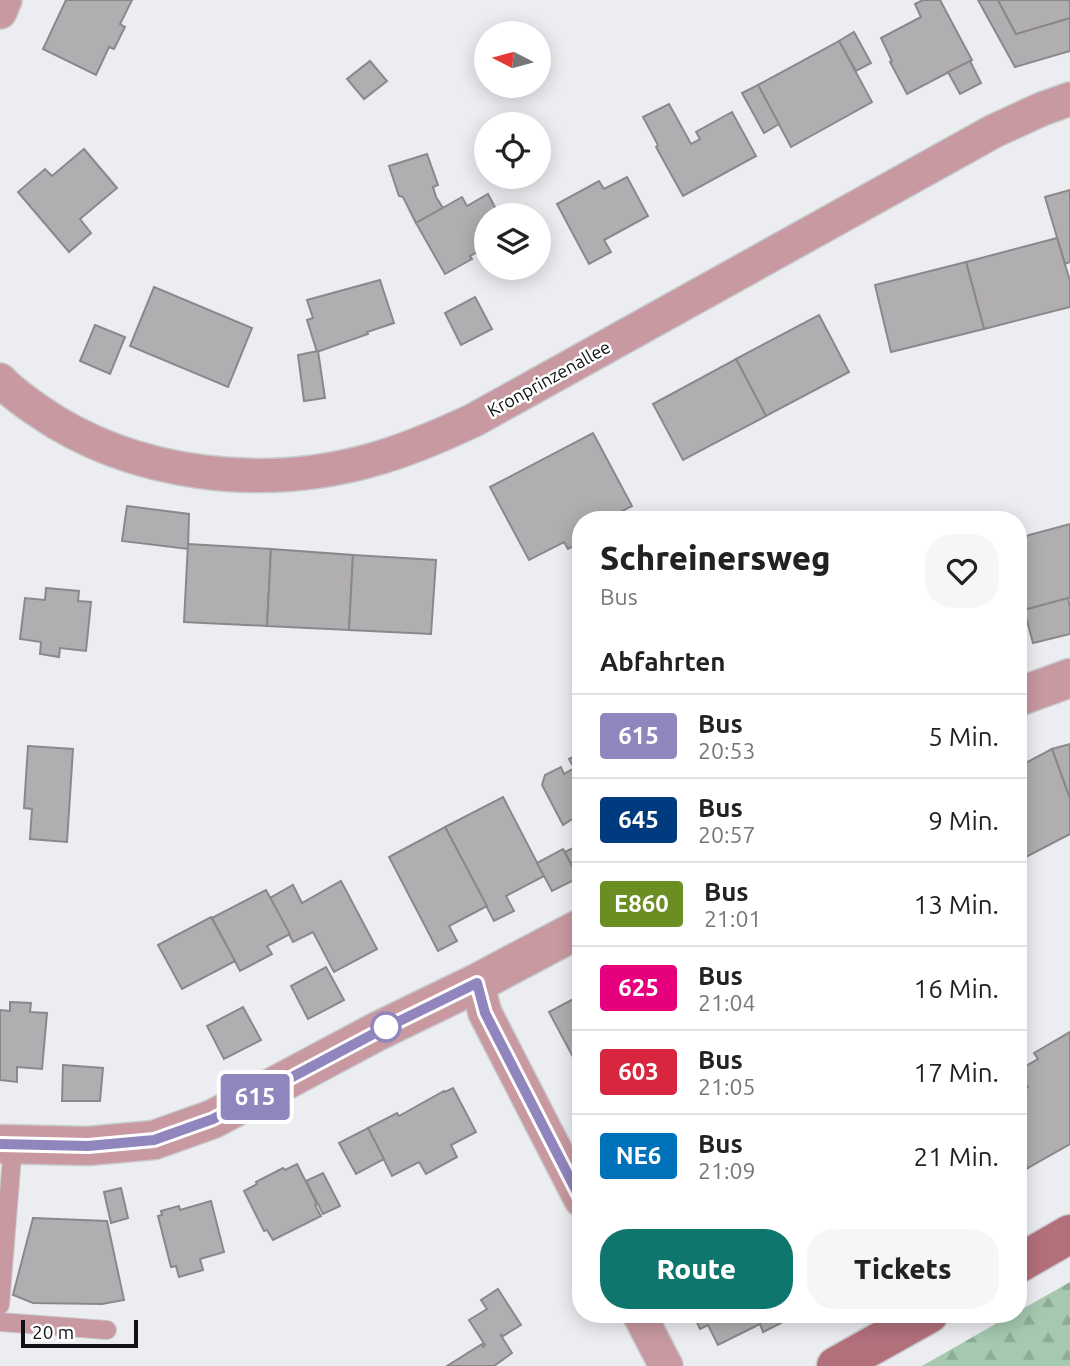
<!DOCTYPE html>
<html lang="de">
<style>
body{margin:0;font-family:Ubuntu,sans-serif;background:#f6f6f6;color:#222;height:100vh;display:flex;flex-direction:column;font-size:26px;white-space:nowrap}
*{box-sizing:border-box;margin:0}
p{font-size:23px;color:#767676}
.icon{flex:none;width:38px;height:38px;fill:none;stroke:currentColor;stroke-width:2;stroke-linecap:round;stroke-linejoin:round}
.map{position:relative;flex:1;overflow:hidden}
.side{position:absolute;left:572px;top:511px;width:455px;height:812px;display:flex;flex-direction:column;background:#fff;border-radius:28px;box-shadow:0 4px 18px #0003}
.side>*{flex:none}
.badge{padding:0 14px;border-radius:5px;font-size:24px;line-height:46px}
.needle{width:46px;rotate:276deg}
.fabs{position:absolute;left:474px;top:21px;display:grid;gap:14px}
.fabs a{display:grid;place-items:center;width:77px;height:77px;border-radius:50%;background:#fff;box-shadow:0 4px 18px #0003;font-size:35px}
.scale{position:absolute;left:21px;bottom:18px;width:117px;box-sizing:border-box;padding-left:7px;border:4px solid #111213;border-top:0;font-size:19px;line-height:24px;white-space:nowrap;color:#111213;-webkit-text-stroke:5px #fff;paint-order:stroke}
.map>.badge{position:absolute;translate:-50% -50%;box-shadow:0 0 0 4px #fff}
h2{padding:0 28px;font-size:26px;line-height:63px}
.round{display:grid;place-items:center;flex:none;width:74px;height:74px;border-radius:28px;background:#f6f6f6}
.headline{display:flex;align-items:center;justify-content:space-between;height:119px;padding:0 28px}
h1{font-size:33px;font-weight:800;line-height:52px}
.primary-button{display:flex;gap:14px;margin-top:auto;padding:14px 28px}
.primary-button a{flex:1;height:80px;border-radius:28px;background:#0f766e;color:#fff;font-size:28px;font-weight:800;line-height:80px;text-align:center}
.primary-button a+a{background:#f6f6f6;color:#222}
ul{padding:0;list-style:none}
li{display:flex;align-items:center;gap:21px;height:84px;padding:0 28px;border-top:2px solid #e0e0e0}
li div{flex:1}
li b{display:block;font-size:26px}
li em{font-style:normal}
li .badge{min-width:77px;font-weight:700;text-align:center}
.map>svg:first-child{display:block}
.forest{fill:url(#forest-firs)}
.building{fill:#b1aeb1;stroke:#8b888b;stroke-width:2}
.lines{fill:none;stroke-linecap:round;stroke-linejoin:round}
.service-casing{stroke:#c8cacd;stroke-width:20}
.minor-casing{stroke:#c8cacd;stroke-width:36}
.tertiary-casing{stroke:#c8cacd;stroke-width:41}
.secondary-casing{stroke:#c8cacd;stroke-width:41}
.service{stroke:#c899a0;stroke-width:18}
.minor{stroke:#c899a0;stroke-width:33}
.tertiary{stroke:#c899a0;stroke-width:38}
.secondary{stroke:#b2707b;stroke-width:38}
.line-casing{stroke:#fff;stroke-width:16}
.line{stroke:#9185be;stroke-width:10}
.stop-dot{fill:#fff;stroke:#9185be;stroke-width:3.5}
.labels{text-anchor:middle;stroke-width:5;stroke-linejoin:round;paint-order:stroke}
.street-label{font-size:18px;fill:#111213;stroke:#fff}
</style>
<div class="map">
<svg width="1070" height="1366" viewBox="0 0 1070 1366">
<defs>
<pattern id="forest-firs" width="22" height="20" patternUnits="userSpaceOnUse" patternTransform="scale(1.75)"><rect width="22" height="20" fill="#a5c8af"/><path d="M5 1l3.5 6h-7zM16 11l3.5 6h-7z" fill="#8dab96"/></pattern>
</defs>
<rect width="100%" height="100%" fill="#ebedf1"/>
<path class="forest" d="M1070 1282V1366H922L1013 1314H1018L1019 1311Z"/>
<g class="building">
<path d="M66 0H132L120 24 125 27 114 49 109 47 96 75 43 49Z"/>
<path d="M923 0H940L972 60 907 94 890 62 892 61 881 38 921 17 915 4Z"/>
<path d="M978 0H998L1016 34 1070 18V51L1015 67Z"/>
<path d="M998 0H1070V18L1016 34Z"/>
<path d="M854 32 871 63 856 71 839 41Z"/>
<path d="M839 41 872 102 791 147 758 85Z"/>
<path d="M370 61 387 81 364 99 347 79Z"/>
<path d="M970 61 981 83 960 94 948 72Z"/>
<path d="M758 85 779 124 764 133 742 93Z"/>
<path d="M669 104 691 144 700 139 696 132 732 112 756 156 683 196 656 147 658 145 643 117Z"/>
<path d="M84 149 117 188 80 219 91 233 69 252 18 192 45 169 52 176Z"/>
<path d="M427 154 438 185 433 187 436 197 443 208 416 223 403 197 399 196 389 166Z"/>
<path d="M627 177 648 216 604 240 611 252 589 264 557 204 599 181 604 189Z"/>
<path d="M1070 190V262L1065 264 1045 197Z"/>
<path d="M488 194 499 215H486V247L470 256 472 259 445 274 416 223 462 197 467 206Z"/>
<path d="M1057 238 1070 281V307L984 329 966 262Z"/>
<path d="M966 262 984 329 891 352 875 285Z"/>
<path d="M380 280 394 323 367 332 368 334 317 352 307 320 313 318 307 300Z"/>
<path d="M154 287 252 328 228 387 130 346Z"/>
<path d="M475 297 492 329 461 345 445 313Z"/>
<path d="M819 315 849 372 766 416 736 359Z"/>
<path d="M95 325 125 337 110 374 80 361Z"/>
<path d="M318 351 325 398 304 401 298 355Z"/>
<path d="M736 359 766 416 683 460 653 404Z"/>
<path d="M593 433 632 506 605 520H581V542L568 549 564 542 529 560 490 487Z"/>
<path d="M127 506 189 514 188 549 122 541Z"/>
<path d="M1070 524V598L1024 610 1018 587V538Z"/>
<path d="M188 544 271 549 267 626 184 622Z"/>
<path d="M271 549 353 555 349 630 267 626Z"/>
<path d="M353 555 436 560 431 634 349 630Z"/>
<path d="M46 588 79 591 78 601 91 602 86 651 60 648 59 657 40 654 41 642 20 639 25 598 45 600Z"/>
<path d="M1068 598 1070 607V634L1033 643 1024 610Z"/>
<path d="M1070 744V799L1052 749Z"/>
<path d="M28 746 73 749 67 842 30 839 32 809 24 808Z"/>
<path d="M1052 749 1070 799V834L1018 861V767Z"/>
<path d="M581 753V830L574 818 563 825 542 785 545 775 561 767 564 774 574 768 569 759Z"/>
<path d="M503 797 544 876 506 896 514 911 494 921 445 827Z"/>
<path d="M445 827 487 906 449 926 457 941 438 951 389 857Z"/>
<path d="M581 844V876L578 878 565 852Z"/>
<path d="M563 849 578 878 552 891 537 863Z"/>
<path d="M341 881 377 949 334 972 313 932 293 942 270 898 293 885 302 903Z"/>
<path d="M266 890 290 934 267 946 272 954 240 971 212 918Z"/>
<path d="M211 917 235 961 182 989 158 945Z"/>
<path d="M326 967 344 1000 308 1019 291 986Z"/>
<path d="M581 995V1051L572 1055 549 1012Z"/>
<path d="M10 1002 31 1003 30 1012 47 1013 42 1069 17 1067V1082L0 1080V1010L10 1011Z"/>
<path d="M243 1007 261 1040 224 1059 207 1026Z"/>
<path d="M1070 1032V1144L1028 1168 1018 1152V1092L1028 1087 1019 1070 1038 1059 1034 1053Z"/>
<path d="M581 1051V1072L572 1055Z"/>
<path d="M63 1065 103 1068 100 1101H62Z"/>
<path d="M453 1088 476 1132 451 1145 457 1157 426 1174 419 1162 392 1176 368 1128 397 1113 399 1116 444 1091 445 1092Z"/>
<path d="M368 1128 384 1159 356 1174 339 1143Z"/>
<path d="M1018 1152 1028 1168 1018 1173Z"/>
<path d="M297 1164 317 1204 315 1205 321 1216 273 1240 267 1230 264 1231 244 1191 257 1184 256 1182 283 1168 285 1170Z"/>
<path d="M323 1173 340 1206 323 1214 306 1181Z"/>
<path d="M121 1188 128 1218 111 1223 104 1192Z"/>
<path d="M211 1201 224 1252 200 1259 203 1270 179 1277 176 1266 171 1267 158 1216 162 1215 161 1211 179 1206 180 1210Z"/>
<path d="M33 1218 107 1221 124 1300 102 1304 33 1303 13 1295Z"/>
<path d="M498 1289 521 1325 503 1336 500 1334 512 1353 494 1366H447L482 1344 483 1347 485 1345 469 1320 487 1309 481 1300Z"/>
<path d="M693 1314H776L781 1323 763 1332 760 1324 718 1345 708 1325 700 1329Z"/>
</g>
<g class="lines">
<g class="service-casing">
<g id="service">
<path d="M0 1305 13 1145"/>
<path d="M0 1322 107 1330"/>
</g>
</g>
<g class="minor-casing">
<g id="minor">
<path d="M0 12 5 0"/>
<path d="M0 380C11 392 24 401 37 410 133 477 265 491 375 459 410 449 442 435 474 420L994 131 1042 109 1070 99"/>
<path d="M477 983 485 1013 581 1200"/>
<path d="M639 1314 666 1366"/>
</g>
</g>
<g class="tertiary-casing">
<g id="tertiary">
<path d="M1018 697 1070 678"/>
<path d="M0 1144 88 1146 154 1140 213 1119 378 1031 477 983 581 928"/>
</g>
</g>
<g class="secondary-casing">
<g id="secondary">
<path d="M1018 1264 1070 1234"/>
<path d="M836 1366 929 1314"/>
</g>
</g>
<use href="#service" class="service"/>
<use href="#minor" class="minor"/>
<use href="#tertiary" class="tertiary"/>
<use href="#secondary" class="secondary"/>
</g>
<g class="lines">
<g class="line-casing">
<path id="line" d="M0 1144 88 1146 154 1140 213 1119 379 1031 477 983 485 1013 581 1200"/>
</g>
<use href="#line" class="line"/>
</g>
<circle class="stop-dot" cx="386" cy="1027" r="14"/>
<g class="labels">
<g class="street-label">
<text transform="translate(549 379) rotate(-29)" y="6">Kronprinzenallee</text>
</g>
</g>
</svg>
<div class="fabs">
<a><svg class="needle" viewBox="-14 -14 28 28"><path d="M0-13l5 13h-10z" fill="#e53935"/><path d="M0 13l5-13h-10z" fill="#767676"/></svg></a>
<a><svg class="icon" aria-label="locate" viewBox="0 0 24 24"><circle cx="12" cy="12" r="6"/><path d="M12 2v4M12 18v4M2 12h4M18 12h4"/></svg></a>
<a><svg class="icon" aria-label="layers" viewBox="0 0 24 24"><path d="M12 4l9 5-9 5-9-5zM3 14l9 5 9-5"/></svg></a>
</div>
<div class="scale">20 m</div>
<b class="badge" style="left:255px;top:1097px;background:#9185be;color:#fff">615</b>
<section class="side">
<div class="headline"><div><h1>Schreinersweg</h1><p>Bus</p></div><a class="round"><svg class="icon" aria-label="heart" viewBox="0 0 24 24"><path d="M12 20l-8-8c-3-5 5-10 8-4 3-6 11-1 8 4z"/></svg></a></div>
<h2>Abfahrten</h2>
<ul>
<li><span class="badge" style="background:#9185be;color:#fff">615</span><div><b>Bus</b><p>20:53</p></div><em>5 Min.</em></li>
<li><span class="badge" style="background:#003b80;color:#fff">645</span><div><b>Bus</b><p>20:57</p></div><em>9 Min.</em></li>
<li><span class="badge" style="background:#6b8e23;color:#fff">E860</span><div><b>Bus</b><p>21:01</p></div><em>13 Min.</em></li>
<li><span class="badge" style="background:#e6007e;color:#fff">625</span><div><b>Bus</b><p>21:04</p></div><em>16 Min.</em></li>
<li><span class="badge" style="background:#d7263d;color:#fff">603</span><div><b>Bus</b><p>21:05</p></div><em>17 Min.</em></li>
<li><span class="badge" style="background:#0072bc;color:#fff">NE6</span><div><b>Bus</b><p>21:09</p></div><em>21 Min.</em></li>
</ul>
<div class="primary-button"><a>Route</a><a>Tickets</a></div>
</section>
</div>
